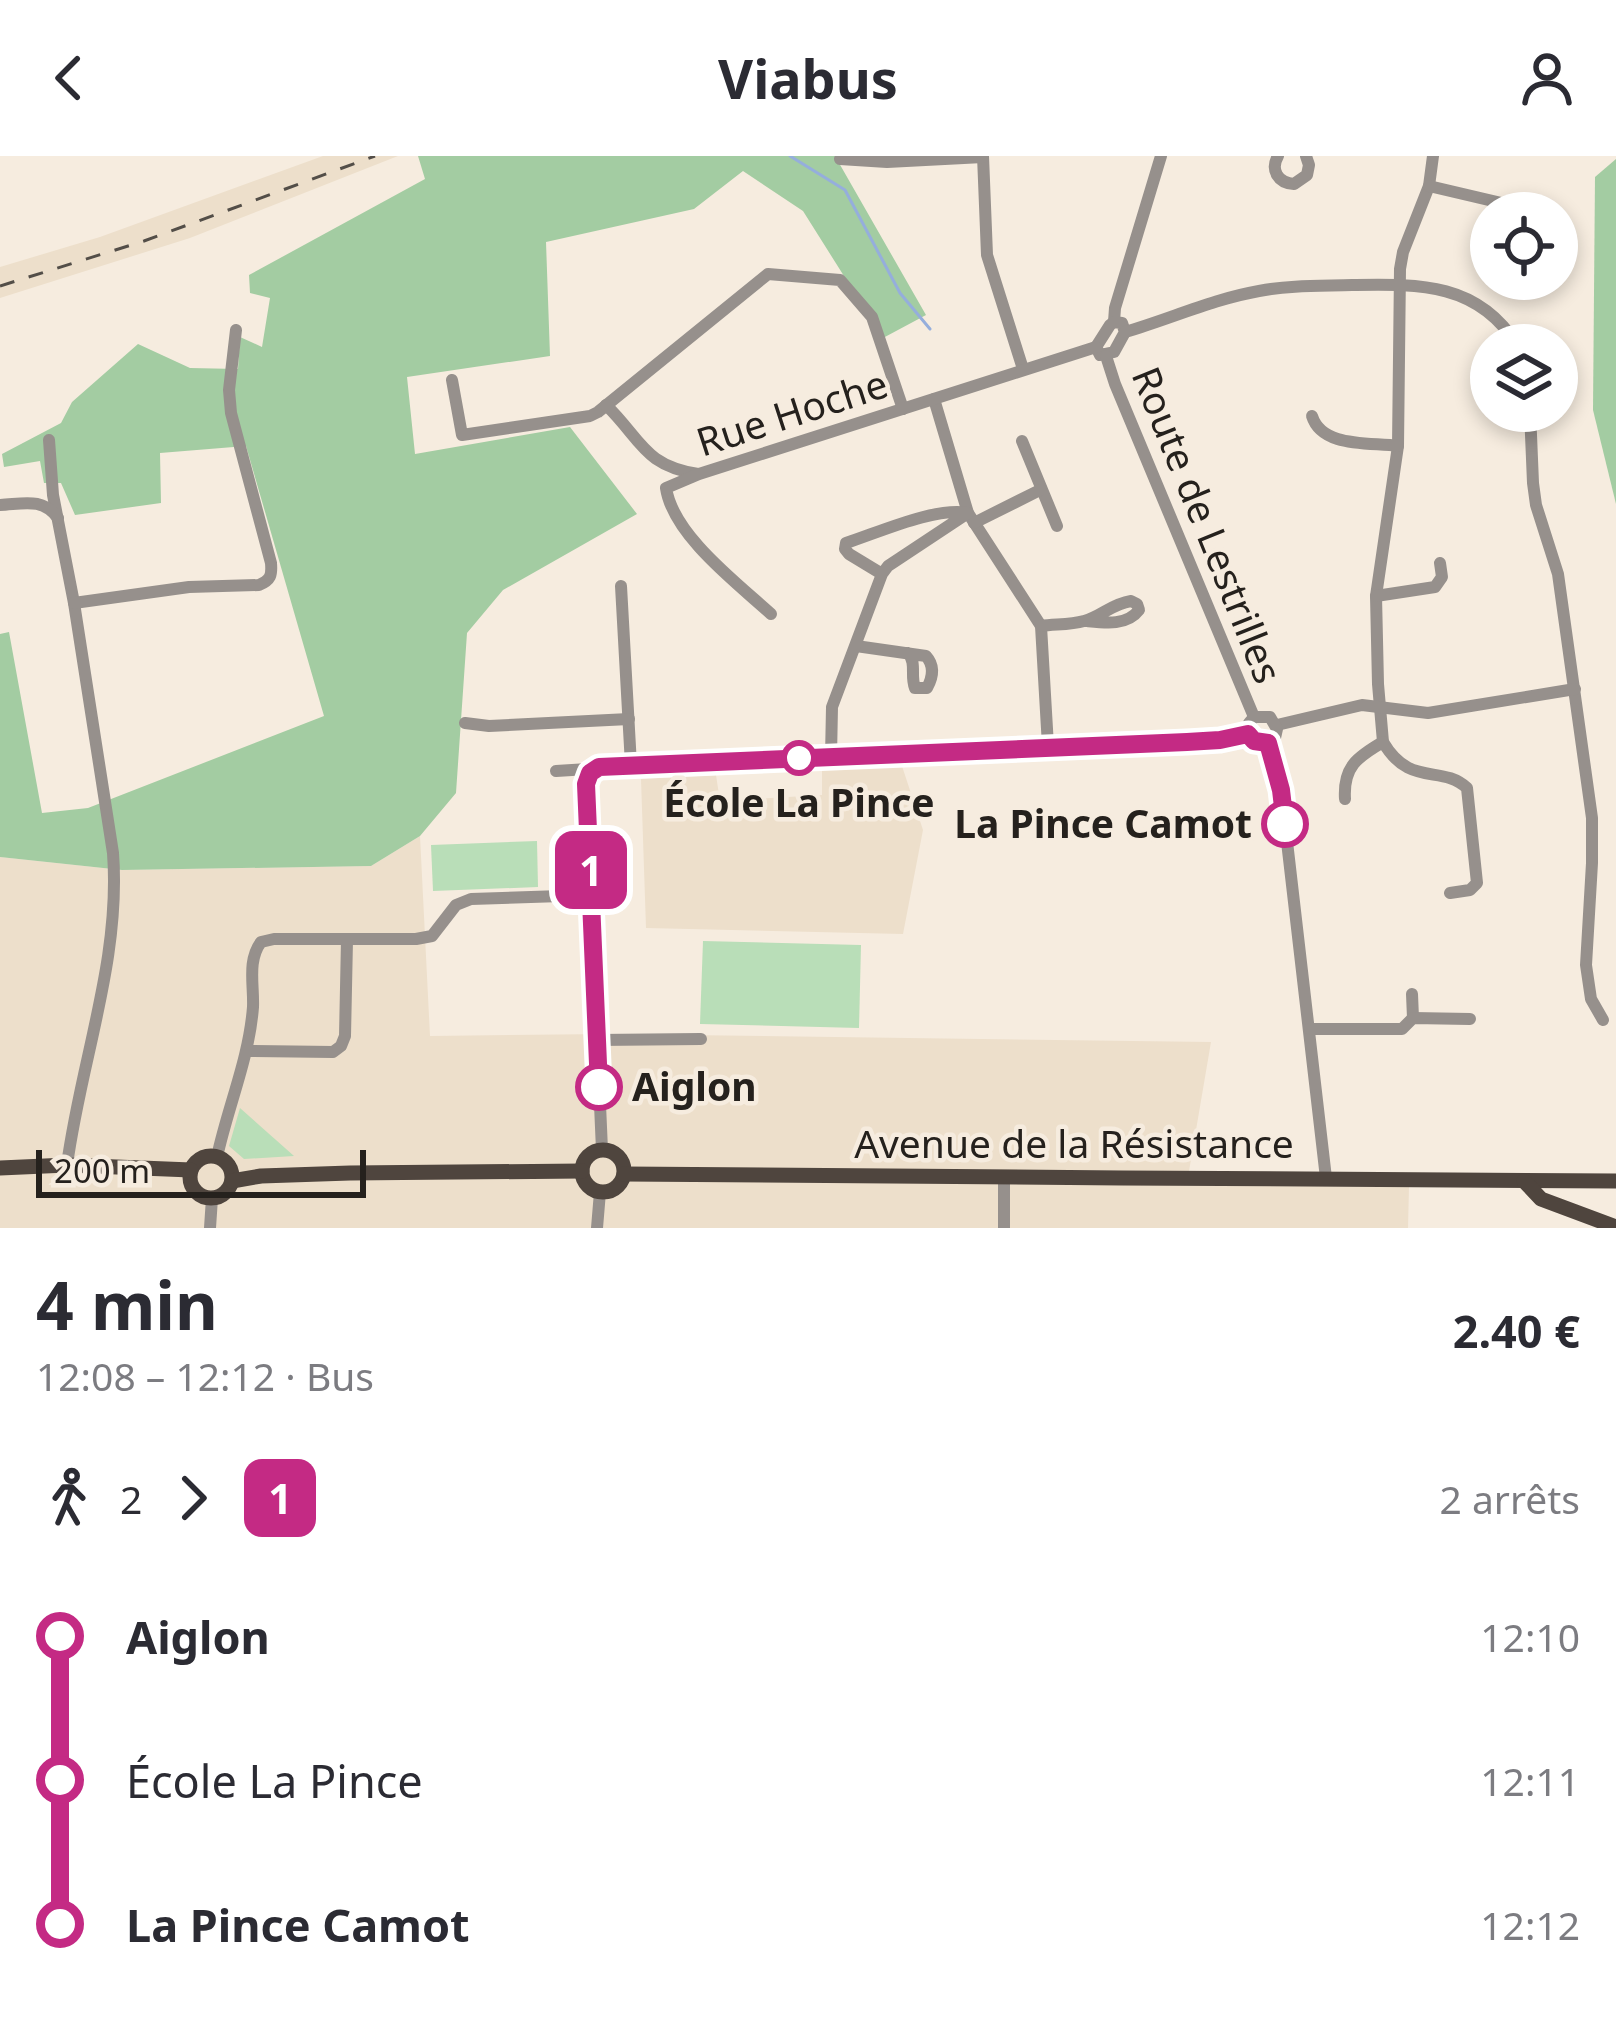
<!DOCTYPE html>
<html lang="fr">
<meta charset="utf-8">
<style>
body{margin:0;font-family:"Noto Sans",sans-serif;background:#f2f2f3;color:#2b2b33;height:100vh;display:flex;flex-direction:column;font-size:45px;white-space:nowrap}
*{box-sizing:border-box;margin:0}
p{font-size:39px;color:#7c7c81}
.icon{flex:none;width:66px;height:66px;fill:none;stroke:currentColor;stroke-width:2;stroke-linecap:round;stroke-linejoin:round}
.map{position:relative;height:1072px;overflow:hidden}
.side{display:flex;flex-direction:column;background:#fff;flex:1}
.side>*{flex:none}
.badge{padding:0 24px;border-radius:18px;font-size:42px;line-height:78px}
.controls{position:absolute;left:1470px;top:36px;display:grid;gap:24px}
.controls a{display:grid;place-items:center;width:108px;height:108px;border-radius:50%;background:#fff;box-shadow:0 6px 18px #0003;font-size:60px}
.scale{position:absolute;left:36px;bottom:30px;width:330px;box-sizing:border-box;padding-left:12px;border:6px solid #25211d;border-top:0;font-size:33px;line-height:42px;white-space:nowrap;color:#25211d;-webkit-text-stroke:9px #f6ecdf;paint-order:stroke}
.map>.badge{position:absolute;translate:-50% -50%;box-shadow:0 0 0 6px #fff}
.legs{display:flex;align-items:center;gap:18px;height:132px;padding:0 36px;font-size:39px}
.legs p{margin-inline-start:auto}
.headline{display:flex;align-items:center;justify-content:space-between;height:204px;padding:0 36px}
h1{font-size:66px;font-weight:700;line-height:90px}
ul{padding:0 36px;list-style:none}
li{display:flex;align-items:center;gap:42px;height:144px;font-size:45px}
li i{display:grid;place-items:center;width:18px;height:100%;margin:0 15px;background:currentColor}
li i::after{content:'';width:30px;height:30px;margin:-15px;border:9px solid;border-radius:50%;background:#fff}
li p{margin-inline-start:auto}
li:first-child i{background:linear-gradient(#0000 50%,currentColor 0)}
li:last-child i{background:linear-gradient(currentColor 50%,#0000 0)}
header{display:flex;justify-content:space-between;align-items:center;height:156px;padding:0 36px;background:#fff;font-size:54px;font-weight:700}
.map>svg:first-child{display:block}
.built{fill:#eddfcb}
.green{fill:#b9deb8}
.forest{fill:#a3cca2}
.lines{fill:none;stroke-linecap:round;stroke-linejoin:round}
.stream{stroke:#95aedc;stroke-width:3}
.minor{stroke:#96908c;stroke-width:12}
.major{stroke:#4f453e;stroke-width:15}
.rail{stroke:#534e48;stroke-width:3;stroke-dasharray:15 15;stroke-linecap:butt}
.line-1-casing{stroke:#fff;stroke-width:27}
.line-1{stroke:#c42a84;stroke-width:18}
.stop-1-dot{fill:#fff;stroke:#c42a84;stroke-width:6}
.labels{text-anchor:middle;stroke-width:9;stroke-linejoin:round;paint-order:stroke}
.street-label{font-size:39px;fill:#25211d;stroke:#f6ecdf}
.stop-label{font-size:39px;font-weight:bold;fill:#25211d;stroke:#f6ecdf}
</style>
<header><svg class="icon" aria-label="back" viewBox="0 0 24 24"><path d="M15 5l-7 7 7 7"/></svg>Viabus<svg class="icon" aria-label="person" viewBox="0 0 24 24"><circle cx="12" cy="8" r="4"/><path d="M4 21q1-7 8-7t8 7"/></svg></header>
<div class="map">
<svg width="1616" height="1072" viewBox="0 0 1616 1072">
<rect width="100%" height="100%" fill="#f6ecdf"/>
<g class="built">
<path d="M323 0H398L190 82 0 142V111L100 81Z"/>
<path d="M902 610 923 674 903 778 646 772 641 623 716 619 720 645 822 639V614Z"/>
<path d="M420 680 430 880 607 878 1211 886 1188 1021 1409 1031 1408 1072H0V701L122 714 371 710Z"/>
</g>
<g class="green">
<path d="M537 685 538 731 433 735 431 689Z"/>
<path d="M703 785 861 789 859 872 700 868Z"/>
<path d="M240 952 294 1000 244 1003 229 990Z"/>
</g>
<g class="forest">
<path d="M418 0H835L926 159 883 182 803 55 743 15 694 53 546 86 550 200 407 221 415 298 570 271 637 358 503 434 467 477 456 637 420 680 371 710 122 714 0 701V478L9 476 42 657 88 652 324 560 246 290 160 297 161 347 75 359 61 327H44L40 305 4 311 2 298 61 267 72 246 138 188 190 212 238 213 240 181 262 191 270 142 250 137 249 119 425 23Z"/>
<path d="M1616 3V348L1593 254 1595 21Z"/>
</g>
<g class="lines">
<path class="stream" d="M790 0 845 34 900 137 930 173"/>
<g class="minor">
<path d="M983 0 987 99 1023 213"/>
<path d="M1278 0C1270 14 1278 27 1294 28L1307 19 1309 9 1306 0"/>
<path d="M1433 0 1429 30 1403 96 1400 113 1398 290 1376 440 1378 528 1383 586C1410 632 1441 608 1467 632L1477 727 1470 734 1450 737"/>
<path d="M840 3 887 6 983 1"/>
<path d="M1429 30 1510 49 1519 52 1522 57"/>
<path d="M1114 166 1115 152 1161 0"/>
<path d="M1114 166 1122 167 1125 176 1114 196 1100 199 1096 191 1110 169Z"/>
<path d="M1125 176C1170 163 1213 143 1259 135 1290 129 1321 130 1352 129 1418 128 1478 126 1517 189"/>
<path d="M1106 200 1115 228 1254 561"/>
<path d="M452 224 462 279 590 260 598 256 768 118 840 124 872 161 903 253"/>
<path d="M934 243 968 357 1041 470 1048 590"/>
<path d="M606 249C642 284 643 309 698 318"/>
<path d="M1530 255 1533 327 1536 349 1558 418 1592 662V707L1586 809 1591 843 1603 864"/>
<path d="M1312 260C1322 292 1369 286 1398 290"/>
<path d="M49 284 53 339 74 447 113 697C121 804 81 904 67 1009"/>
<path d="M1022 285 1057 370"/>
<path d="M0 349C23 348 42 341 58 362"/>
<path d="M974 367 1040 334"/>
<path d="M621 430 631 609"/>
<path d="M1376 440 1435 431 1442 421 1440 407"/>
<path d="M74 447 189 431 259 429C271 424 272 419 271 407L231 257 229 234 236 174"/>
<path d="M771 458C737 427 673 379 666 332L699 318 1096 191"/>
<path d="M1041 470C1055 468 1070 469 1084 465 1101 461 1111 448 1131 445L1137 448 1139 454C1127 470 1105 467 1087 465"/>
<path d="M856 490 926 500C935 510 933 521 927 532H915C910 519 917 508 908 497"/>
<path d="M465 567 489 570 629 563"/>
<path d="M1277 569 1362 549 1428 557 1575 533"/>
<path d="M1248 578 1249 567 1254 561H1270L1277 573 1275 582 1267 587"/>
<path d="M1267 587 1281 634 1326 1022"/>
<path d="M831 601 832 551 882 418 888 410 968 357C934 351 880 376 846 387L845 393 849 398 882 418"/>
<path d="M595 613 586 628 602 994"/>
<path d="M556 615 700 606 1187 586 1220 584 1248 578"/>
<path d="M1345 643C1343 611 1357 601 1383 586"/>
<path d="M1412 838 1413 862"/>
<path d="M1310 873H1402L1413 862 1470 863"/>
<path d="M597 884 701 883"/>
<path d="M247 895 333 896 341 890 345 880 347 784"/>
<path d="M217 1001C228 950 249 903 253 851 254 829 247 805 261 786L274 783H416L432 780 456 749 471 743 592 739"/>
<path d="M1004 1021V1072"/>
<path d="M210 1072 212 1042"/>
<path d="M597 1072 600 1036"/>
</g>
<g class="major">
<circle cx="603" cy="1015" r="21"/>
<circle cx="211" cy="1021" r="21"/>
<path d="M0 1012 67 1009 191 1014"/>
<path d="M624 1018C955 1020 1285 1024 1616 1025"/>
<path d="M232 1025 261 1020 350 1017 582 1015"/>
<path d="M1524 1025 1541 1043 1616 1071"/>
</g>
<path class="rail" d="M0 130 144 85 375 0"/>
</g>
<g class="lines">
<g class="line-1-casing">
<path id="line-1" d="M599 931 586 628 590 617 599 611 1187 586 1220 584 1248 578 1254 585 1268 587 1281 634 1285 668"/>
</g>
<use href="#line-1" class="line-1"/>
</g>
<g class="stop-1-dot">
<circle cx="799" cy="602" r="15"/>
<circle cx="1285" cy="668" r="21"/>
<circle cx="599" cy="931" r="21"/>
</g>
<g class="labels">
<g class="street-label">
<text transform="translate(792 257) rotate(-18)" y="14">Rue Hoche</text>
<text transform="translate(1207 369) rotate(68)" y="14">Route de Lestrilles</text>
<text x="1074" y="1002">Avenue de la Résistance</text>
</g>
<g class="stop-label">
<text x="799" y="661">École La Pince</text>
<text x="1252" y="682" text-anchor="end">La Pince Camot</text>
<text x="632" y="945" text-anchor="start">Aiglon</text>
</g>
</g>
</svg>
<div class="controls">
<a><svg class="icon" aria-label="locate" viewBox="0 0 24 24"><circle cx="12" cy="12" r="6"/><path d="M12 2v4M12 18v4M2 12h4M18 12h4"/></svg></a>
<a><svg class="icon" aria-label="layers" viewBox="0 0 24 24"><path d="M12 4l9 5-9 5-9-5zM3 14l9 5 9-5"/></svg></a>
</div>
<div class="scale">200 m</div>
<b class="badge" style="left:591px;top:714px;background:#c42a84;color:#fff">1</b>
</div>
<section class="side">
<div class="headline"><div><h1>4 min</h1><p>12:08 – 12:12 · Bus</p></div><b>2.40 €</b></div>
<div class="legs"><svg class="icon" aria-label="walk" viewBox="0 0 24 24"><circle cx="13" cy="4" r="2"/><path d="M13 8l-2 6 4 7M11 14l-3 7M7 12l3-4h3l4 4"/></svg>2<svg class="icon" aria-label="forward" viewBox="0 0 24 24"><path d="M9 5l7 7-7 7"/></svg><b class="badge" style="background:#c42a84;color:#fff">1</b><p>2 arrêts</p></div>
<ul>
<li><i style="color:#c42a84"></i><b>Aiglon</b><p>12:10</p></li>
<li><i style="color:#c42a84"></i><span>École La Pince</span><p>12:11</p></li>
<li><i style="color:#c42a84"></i><b>La Pince Camot</b><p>12:12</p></li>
</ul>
</section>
